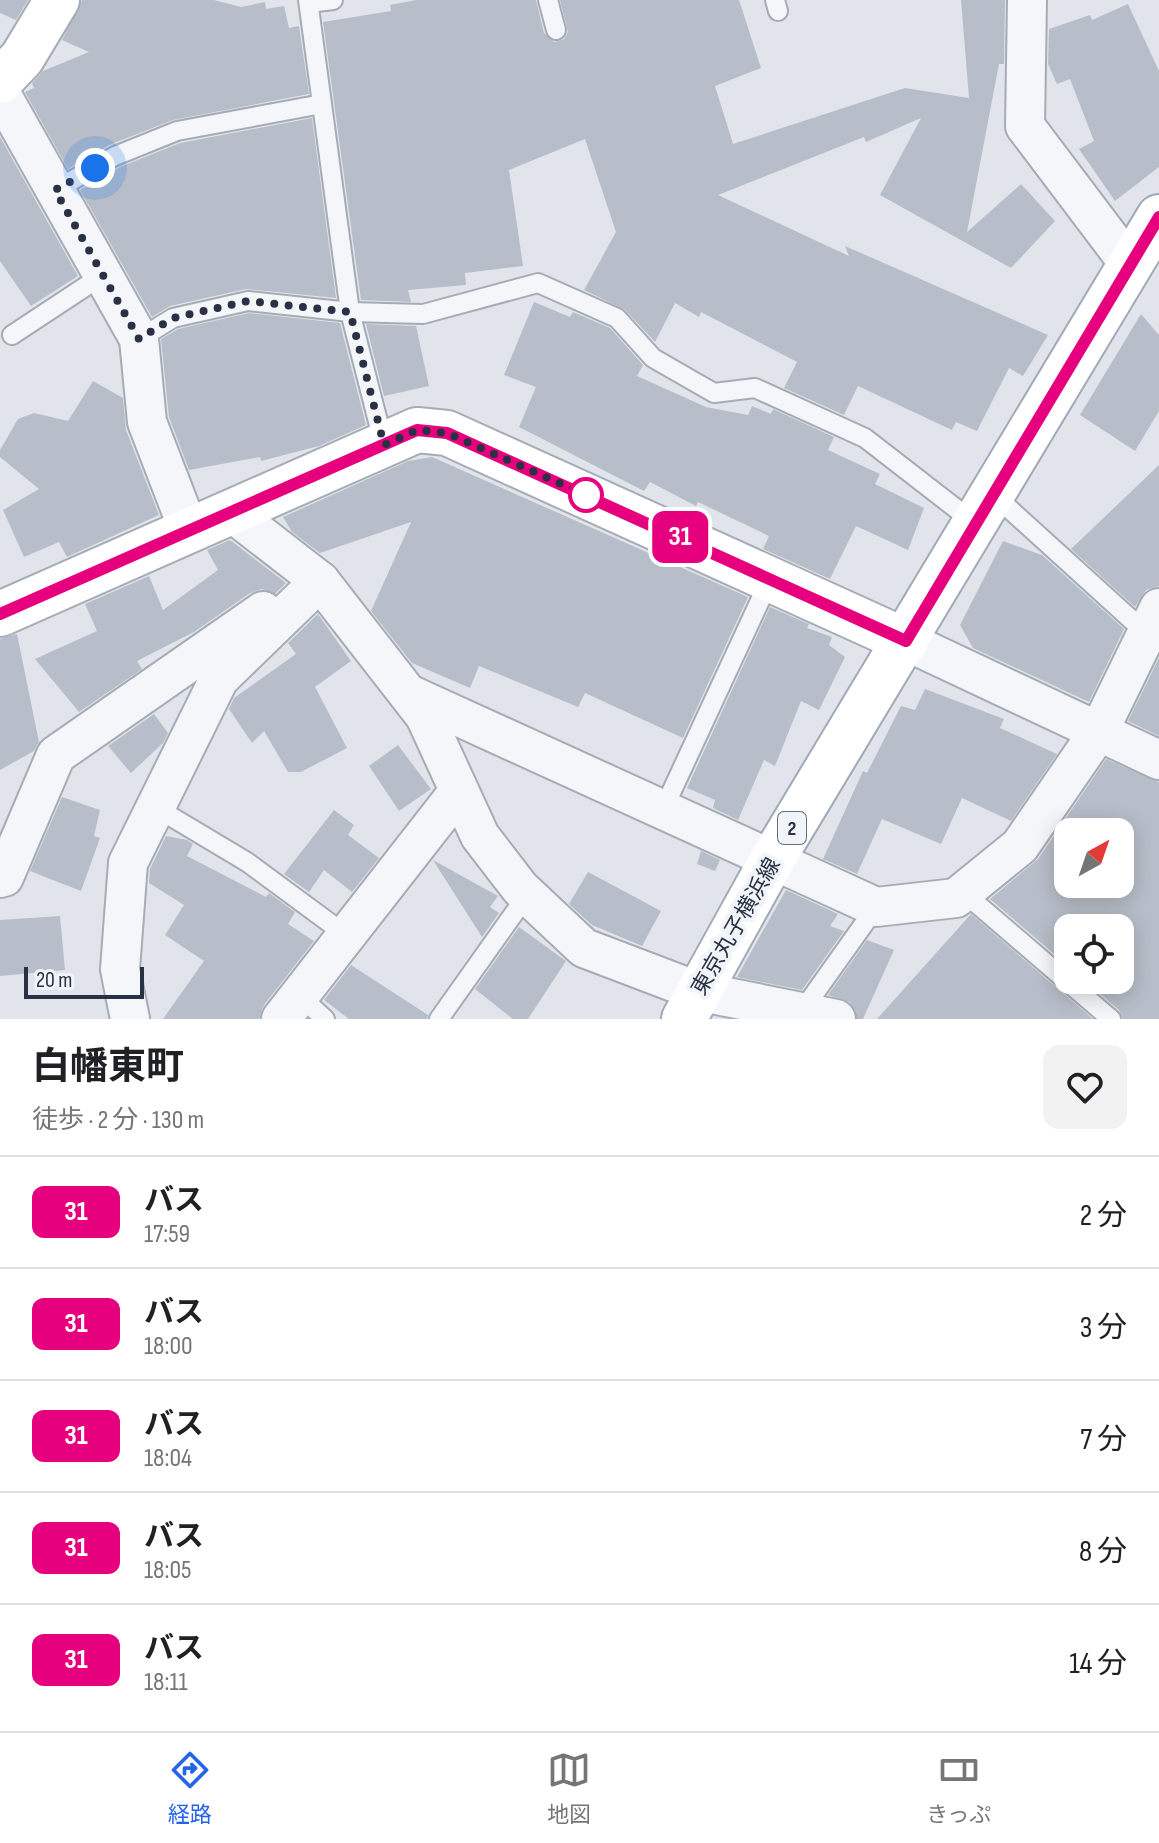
<!DOCTYPE html>
<html lang="ja">
<meta charset="utf-8">
<style>
body{margin:0;font-family:"Sofia Sans Condensed","Noto Sans JP",sans-serif;background:#f2f2f2;color:#202124;height:100vh;display:flex;flex-direction:column;font-size:30px;white-space:nowrap}
*{box-sizing:border-box;margin:0}
p{font-size:26px;color:#757577}
.icon{flex:none;width:44px;height:44px;fill:none;stroke:currentColor;stroke-width:2;stroke-linecap:round;stroke-linejoin:round}
.map{position:relative;height:1019px;overflow:hidden}
.panel{display:flex;flex-direction:column;background:#fff;flex:1}
.panel>*{flex:none}
.badge{padding:0 16px;border-radius:12px;font-size:28px;line-height:52px}
.needle{width:52px;rotate:40deg}
.buttons{position:absolute;left:1054px;top:818px;display:grid;gap:16px}
.buttons a{display:grid;place-items:center;width:80px;height:80px;border-radius:16px;background:#fff;box-shadow:0 4px 20px #0003;font-size:40px}
.scale{position:absolute;left:24px;bottom:20px;width:120px;box-sizing:border-box;padding-left:8px;border:4px solid #283244;border-top:0;font-size:22px;line-height:28px;white-space:nowrap;color:#283244;-webkit-text-stroke:6px #f1f4f8;paint-order:stroke}
.you{position:absolute;width:40px;height:40px;margin:-20px;border:6px solid #fff;border-radius:50%;background:#1a73e8;box-shadow:0 0 0 12px #1a73e833}
.map>.badge{position:absolute;translate:-50% -50%;box-shadow:0 0 0 4px #fff}
.round{display:grid;place-items:center;flex:none;width:84px;height:84px;border-radius:16px;background:#f2f2f2}
.summary{display:flex;align-items:center;justify-content:space-between;height:136px;padding:0 32px}
h1{font-size:38px;font-weight:700;line-height:60px}
ul{padding:0;list-style:none}
li{display:flex;align-items:center;gap:24px;height:112px;padding:0 32px;border-top:2px solid #e0e0e0}
li div{flex:1}
li b{display:block;font-size:30px}
li em{font-style:normal}
li .badge{min-width:88px;font-weight:700;text-align:center}
.tabs{display:flex;justify-content:space-around;align-items:center;height:112px;border-top:2px solid #e0e0e0;background:#fff;font-size:22px;color:#757577}
.tabs a{display:grid;justify-items:center;gap:4px}
.tabs .current{color:#2563eb}
.map>svg:first-child{display:block}
.building{fill:#b8bec9;fill-rule:evenodd}
.lines{fill:none;stroke-linecap:round;stroke-linejoin:round}
.lane-casing{stroke:#a6acb6;stroke-width:22}
.street-casing{stroke:#a6acb6;stroke-width:42}
.secondary-casing{stroke:#a6acb6;stroke-width:48}
.primary-casing{stroke:#a0a9b7;stroke-width:48}
.lane{stroke:#f4f6f9;stroke-width:18}
.street{stroke:#f4f6f9;stroke-width:38}
.secondary{stroke:#fff;stroke-width:44}
.primary{stroke:#fff;stroke-width:44}
.line-casing{stroke:#fff;stroke-width:18}
.line{stroke:#e6007e;stroke-width:12}
.walk{stroke:#283244;stroke-width:8;stroke-dasharray:0 14.4}
.stop-dot{fill:#fff;stroke:#e6007e;stroke-width:4}
.labels{text-anchor:middle;stroke-width:8;stroke-linejoin:round;paint-order:stroke}
.shield{fill:#f1f4f8;stroke:#646c7a;stroke-width:2}
.shield-label{font-size:20px;font-weight:bold;fill:#283244}
.street-label{font-size:22px;fill:#283244;stroke:#f1f4f8}
</style>
<div class="map">
<svg width="1159" height="1019" viewBox="0 0 1159 1019">
<rect width="100%" height="100%" fill="#e1e5eb"/>
<g class="building">
<path d="M0 0H28L16 20 0 13Z"/>
<path d="M82 0H214L241 7 265 2 266 9 284 6 289 28 299 26 309 94 173 120 109 145 68 169 25 92 34 88 32 83 43 71 89 52 62 40Z"/>
<path d="M416 0H536L544 33 554 42 564 39 568 32 560 0H739L761 68 715 86 733 144 905 88 969 98 961 0H1005L1004 64H999L967 232 1021 184 1055 221 1011 268 880 195 921 118 866 142 864 137 718 195 849 256 845 246 1048 335 1023 376 1009 368 977 431 956 422 952 430 858 386 844 415 784 388 797 362 701 312 699 317 675 303 655 342 625 310 584 290 616 232 585 139 509 170 523 266 465 273 466 285 408 290 411 302 361 300 323 22 391 11 390 5Z"/>
<path d="M1128 4 1159 71V167L1115 201 1079 149 1094 141 1070 79 1057 84 1048 64 1049 29 1090 15 1092 20Z"/>
<path d="M312 118 336 298 246 289 170 306 152 317 80 190 120 167 180 143Z"/>
<path d="M0 137 78 276 31 306 0 261Z"/>
<path d="M534 302 570 317 573 312 610 328 643 365 637 376 706 407 748 415 752 406 771 414 773 409 834 437 828 450 880 474 875 484 924 508 908 550 856 526 830 579 763 549 769 536 698 502 696 506 650 482 644 491 519 427 536 387 504 375Z"/>
<path d="M249 313 340 323 366 425 319 446 261 461 260 457 189 470 169 417 161 339 178 329Z"/>
<path d="M1141 314 1159 335V411L1135 451 1080 415Z"/>
<path d="M366 324 416 326 429 386 384 396Z"/>
<path d="M93 381 123 398 126 430 159 515 67 557 59 542 24 557 3 510 39 489 0 457V450L18 419 34 413 68 421Z"/>
<path d="M432 457 748 597 683 738 585 693 578 707 479 666 470 688 412 663 371 611 411 522 320 553 292 532 283 517 408 461Z"/>
<path d="M1159 465V586L1146 590 1135 607 1071 549Z"/>
<path d="M230 540 286 583 275 594 262 589 250 593 194 632 137 661 142 669 79 712 35 659 97 631 85 604 149 576 163 610 218 570 207 550Z"/>
<path d="M1003 541 1042 555 1124 629 1089 702 973 648 960 625Z"/>
<path d="M770 607 809 624 807 628 832 637 829 645 845 657 819 710 801 701 775 766 764 760 738 820 713 808 715 800 687 788Z"/>
<path d="M318 614 351 661 315 687 347 748 301 772H288L264 731 252 743 229 709 234 698 296 654 288 643Z"/>
<path d="M17 634 39 742 34 751 0 770V639Z"/>
<path d="M1159 658V736L1128 721Z"/>
<path d="M925 689 1004 719 1000 728 1057 754 1011 821 962 798 941 844 882 819 857 874 823 859 863 771 867 773 901 706 915 710Z"/>
<path d="M154 714 168 733 163 743 131 773 108 746Z"/>
<path d="M398 745 431 789 399 811 369 766Z"/>
<path d="M1106 759 1159 782V1019H1123L1119 1010 1084 980H1120V928H1068V966L990 899 1038 859ZM1068 832H1120V884H1068Z"/>
<path d="M62 797 100 810 94 836 100 838 81 891 30 871Z"/>
<path d="M334 810 354 825 348 835 379 858 352 892 324 870 309 892 284 874Z"/>
<path d="M166 836 187 840 193 844 187 856 266 897 269 893 295 912 288 924 314 941 264 1005 259 1019H163L204 961 165 935 184 905 149 883 150 869Z"/>
<path d="M701 851 720 860 715 871 697 864Z"/>
<path d="M433 860 498 896 490 907 499 913 482 937Z"/>
<path d="M588 872 661 911 642 946 592 925 569 904Z"/>
<path d="M786 890 838 914 830 926 844 931 802 990 737 977Z"/>
<path d="M971 914 1093 1019H877Z"/>
<path d="M60 916 65 970 0 976V920Z"/>
<path d="M519 927 566 961 528 1019H513L475 989Z"/>
<path d="M867 940 894 950 863 1019H857L850 1002 828 995Z"/>
<path d="M351 965 428 1015 427 1019H349L324 1000Z"/>
</g>
<g class="lines">
<g class="lane-casing">
<g id="lane">
<path d="M308 0 350 312 384 445"/>
<path d="M548 0 556 30"/>
<path d="M775 0 778 11"/>
<path d="M309 3 333 0"/>
<path d="M55 190 115 156 177 131 322 104"/>
<path d="M12 335 103 275"/>
<path d="M139 339 173 318 248 301 350 312 423 314 538 283 617 318 653 358 714 393 755 388 865 438 976 524"/>
<path d="M994 495 1145 632"/>
<path d="M155 807 247 862 346 935"/>
<path d="M663 810 771 577"/>
<path d="M963 892 1111 1019"/>
<path d="M299 995 325 1019"/>
<path d="M802 1011 876 907"/>
<path d="M439 1019 527 895"/>
</g>
</g>
<g class="street-casing">
<g id="street">
<path d="M1027 0 1025 126 1130 265"/>
<path d="M0 92 139 339 147 422 189 531"/>
<path d="M231 512 320 581 425 716 480 836 520 888 584 948 697 991 836 1019"/>
<path d="M906 641 1159 760"/>
<path d="M409 694 876 907 956 898 1020 846 1099 731 1159 608"/>
<path d="M0 878 4 877 56 755 263 611"/>
<path d="M130 1019 120 969 128 863 219 679 320 581"/>
<path d="M281 1019 459 791"/>
</g>
</g>
<g class="secondary-casing">
<g id="secondary">
<path d="M0 81 22 58 57 0"/>
<path d="M0 614 417 430 447 433 906 641"/>
</g>
</g>
<g class="primary-casing">
<path id="primary" d="M684 1019 772 860 1159 217"/>
</g>
<use href="#lane" class="lane"/>
<use href="#street" class="street"/>
<use href="#secondary" class="secondary"/>
<use href="#primary" class="primary"/>
</g>
<g class="lines">
<g class="line-casing">
<path id="line" d="M0 614 417 430 447 433 906 641 1159 217"/>
</g>
<use href="#line" class="line"/>
<path class="walk" d="M95 168 55 190 139 339 173 318 248 301 350 312 384 445 417 430 447 433 586 495"/>
</g>
<circle class="stop-dot" cx="586" cy="495" r="16"/>
<g class="labels">
<rect class="shield" x="778" y="812" width="28" height="32" rx="6"/>
<g class="shield-label">
<text x="792" y="835">2</text>
</g>
<g class="street-label">
<text transform="translate(735 926) rotate(-60)" y="8">東京丸子横浜線</text>
</g>
</g>
</svg>
<div class="buttons">
<a><svg class="needle" viewBox="-14 -14 28 28"><path d="M0-13l5 13h-10z" fill="#e53935"/><path d="M0 13l5-13h-10z" fill="#757577"/></svg></a>
<a><svg class="icon" aria-label="locate" viewBox="0 0 24 24"><circle cx="12" cy="12" r="6"/><path d="M12 2v4M12 18v4M2 12h4M18 12h4"/></svg></a>
</div>
<div class="scale">20 m</div>
<div class="you" style="left:95px;top:168px"></div>
<b class="badge" style="left:680px;top:537px;background:#e6007e;color:#fff">31</b>
</div>
<section class="panel">
<div class="summary"><div><h1>白幡東町</h1><p>徒歩 · 2 分 · 130 m</p></div><a class="round"><svg class="icon" aria-label="heart" viewBox="0 0 24 24"><path d="M12 20l-8-8c-3-5 5-10 8-4 3-6 11-1 8 4z"/></svg></a></div>
<ul>
<li><span class="badge" style="background:#e6007e;color:#fff">31</span><div><b>バス</b><p>17:59</p></div><em>2 分</em></li>
<li><span class="badge" style="background:#e6007e;color:#fff">31</span><div><b>バス</b><p>18:00</p></div><em>3 分</em></li>
<li><span class="badge" style="background:#e6007e;color:#fff">31</span><div><b>バス</b><p>18:04</p></div><em>7 分</em></li>
<li><span class="badge" style="background:#e6007e;color:#fff">31</span><div><b>バス</b><p>18:05</p></div><em>8 分</em></li>
<li><span class="badge" style="background:#e6007e;color:#fff">31</span><div><b>バス</b><p>18:11</p></div><em>14 分</em></li>
</ul>
</section>
<nav class="tabs">
<a class="current"><svg class="icon" aria-label="directions" viewBox="0 0 24 24"><path d="M12 3l9 9-9 9-9-9zM9 14v-3h6M13 9l2 2-2 2"/></svg>経路</a>
<a><svg class="icon" aria-label="map" viewBox="0 0 24 24"><path d="M3 6l6-2 6 2 6-2v14l-6 2-6-2-6 2zM9 4v14M15 6v14"/></svg>地図</a>
<a><svg class="icon" aria-label="tickets" viewBox="0 0 24 24"><path d="M3 7h18v10H3zM15 7v10"/></svg>きっぷ</a>
</nav>
